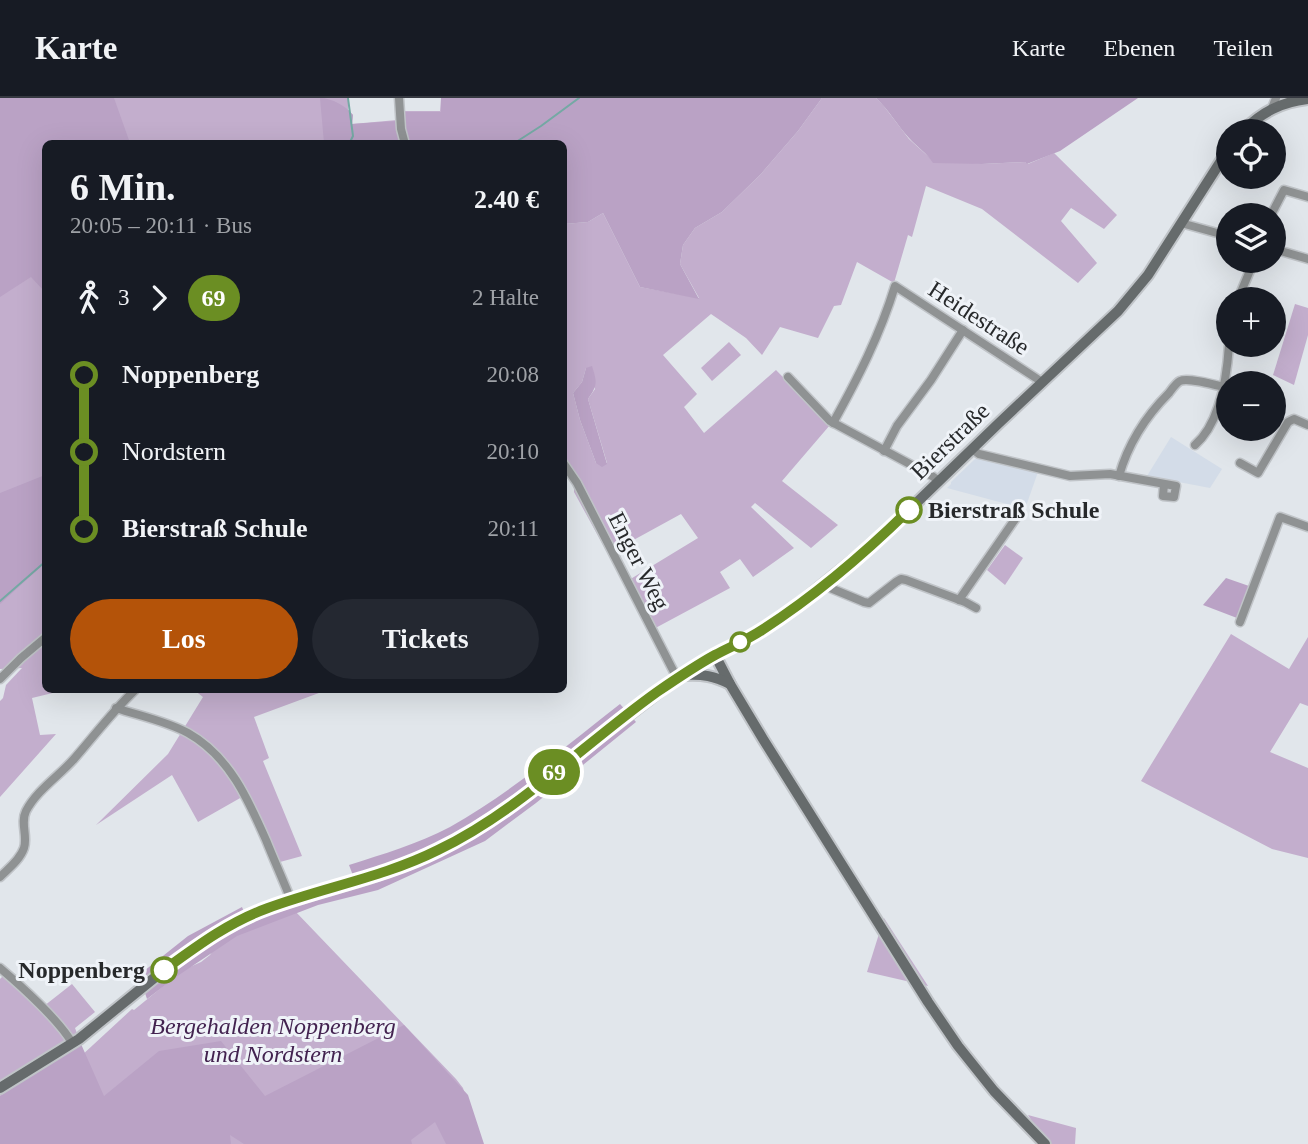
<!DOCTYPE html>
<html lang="de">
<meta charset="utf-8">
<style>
body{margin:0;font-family:"Times New Roman",serif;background:#242831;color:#f1f3f6;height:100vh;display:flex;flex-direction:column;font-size:26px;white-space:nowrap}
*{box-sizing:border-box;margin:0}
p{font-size:23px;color:#9ea1a6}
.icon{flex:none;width:38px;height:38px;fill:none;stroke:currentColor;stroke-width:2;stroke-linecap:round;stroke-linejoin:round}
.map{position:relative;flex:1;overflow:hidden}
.side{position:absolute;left:42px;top:42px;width:525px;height:553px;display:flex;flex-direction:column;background:#171b24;border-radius:10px;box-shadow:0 7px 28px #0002}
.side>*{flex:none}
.badge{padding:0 14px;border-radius:23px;font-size:24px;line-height:46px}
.buttons{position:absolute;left:1216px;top:21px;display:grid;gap:14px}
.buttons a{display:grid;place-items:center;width:70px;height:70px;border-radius:50%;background:#171b24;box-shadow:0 7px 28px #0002;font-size:35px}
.map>.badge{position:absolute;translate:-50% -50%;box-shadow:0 0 0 4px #fff}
.legs{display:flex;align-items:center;gap:10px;height:77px;padding:0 28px;font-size:23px}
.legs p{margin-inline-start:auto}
.overview{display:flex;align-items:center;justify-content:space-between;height:119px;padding:0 28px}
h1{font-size:38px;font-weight:700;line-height:52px}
.action{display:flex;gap:14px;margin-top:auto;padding:14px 28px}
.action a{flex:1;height:80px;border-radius:42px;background:#b45309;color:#fff;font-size:28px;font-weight:700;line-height:80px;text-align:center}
.action a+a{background:#242831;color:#f1f3f6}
ul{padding:0 28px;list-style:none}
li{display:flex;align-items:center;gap:24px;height:77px;font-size:26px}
li i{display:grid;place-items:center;width:10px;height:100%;margin:0 9px;background:currentColor}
li i::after{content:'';width:18px;height:18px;margin:-9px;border:5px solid;border-radius:50%;background:#171b24}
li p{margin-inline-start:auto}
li:first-child i{background:linear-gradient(#0000 50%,currentColor 0)}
li:last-child i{background:linear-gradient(currentColor 50%,#0000 0)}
header{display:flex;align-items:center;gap:42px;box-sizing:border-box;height:98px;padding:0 35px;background:#171b24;border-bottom:2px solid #363941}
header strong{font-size:33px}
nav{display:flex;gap:38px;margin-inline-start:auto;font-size:24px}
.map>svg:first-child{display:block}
.built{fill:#d3dce8}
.green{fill:#c3aecd;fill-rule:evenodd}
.forest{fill:#baa2c5}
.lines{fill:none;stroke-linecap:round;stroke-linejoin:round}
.stream{stroke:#74a9a4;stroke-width:2}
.street-casing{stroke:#c0c4c8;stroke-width:11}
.secondary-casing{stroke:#c0c4c8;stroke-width:14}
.street{stroke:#8f9293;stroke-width:8}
.secondary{stroke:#666b6c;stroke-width:10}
.line-1-casing{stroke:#fff;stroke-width:16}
.line-1{stroke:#6b8e23;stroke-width:10}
.stop-1-dot{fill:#fff;stroke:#6b8e23;stroke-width:3.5}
.labels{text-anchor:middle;stroke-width:6;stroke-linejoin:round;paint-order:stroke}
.street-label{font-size:24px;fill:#27292b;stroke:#eff3f8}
.stop-label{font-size:24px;font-weight:bold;fill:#27292b;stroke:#eff3f8;text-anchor:start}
.park-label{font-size:24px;font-style:italic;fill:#432350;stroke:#eff3f8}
</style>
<header>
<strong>Karte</strong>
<nav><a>Karte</a><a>Ebenen</a><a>Teilen</a></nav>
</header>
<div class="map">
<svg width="1308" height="1046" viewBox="0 0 1308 1046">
<rect width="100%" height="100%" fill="#e1e6eb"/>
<g class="built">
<path d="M1171 339 1222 371 1210 390 1147 378Z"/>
<path d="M975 361H981L1038 374 1025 411 947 390 951 386V384Z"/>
</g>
<g class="green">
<path d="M0 0H348V12L353 17 352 26 397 22V13H440L441 0H709L564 46H46V592H65L32 600 40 637 56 636 0 699V603L3 600 6 587 22 570 0 571Z"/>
<path d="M822 0H876L883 7 909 41 930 60 982 66 1025 64 1028 66 1054 55 1117 117 1104 131 1071 110 1061 123 1097 165 1078 185 982 111 926 88 912 139 908 137 894 185 857 164 841 207 834 208 818 240 780 229 762 257 746 240 711 216 663 257 697 296 684 309 704 335 776 272 830 327 782 383 838 427 811 450 755 405 751 409 794 450 753 479 740 461 720 474 730 490 648 534 624 485 698 440 681 416 608 456 574 394V387L564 372V126L588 124 603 115 640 189 699 200 680 166 683 147 695 130 722 114 761 76 798 33ZM586 270 595 291 588 301 607 365H596L580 322 573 295 582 284Z"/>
<path d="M1295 206 1308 210V237L1294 287 1273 277Z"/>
<path d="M729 244 741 257 712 283 701 270Z"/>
<path d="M1005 447 1023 460 1005 487 987 472Z"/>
<path d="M1231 536 1289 571 1308 539V608L1300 605 1270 654 1308 670V760L1272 751 1141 683Z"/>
<path d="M194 592H327L254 619 269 660 263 663 302 758 280 764 249 695 198 724 172 677 96 727 168 656 203 599Z"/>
<path d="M294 812 456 981 463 990 480 1046H0V1006L80 959 132 911 134 912 183 872 201 864 210 857 217 847 256 826Z"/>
<path d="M884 820 928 888 867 874Z"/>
<path d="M8 873 44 908 72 886 95 914 75 930 81 946 0 998V881Z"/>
<path d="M1028 1017 1076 1030 1075 1046H1046Z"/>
</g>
<g class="forest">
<path d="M0 0H114L130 45 46 46 45 194 31 179 0 199Z"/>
<path d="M320 0C332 0 346 8 353 17L352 26 397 23 403 14H441V0H822L798 33 761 76 722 114 695 130 683 147 680 166 699 201 640 189 603 115 588 124 564 126V46L324 45Z"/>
<path d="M876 0H1138L1060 53 1027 66 1025 64 982 66 933 65C927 55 917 49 909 40 897 27 889 12 876 0Z"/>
<path d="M592 268C597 284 598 287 588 301L607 366 602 369 596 365 580 322 573 295 582 284 586 270Z"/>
<path d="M45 377V465L0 506V395Z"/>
<path d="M1226 480 1249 488 1237 520 1203 507Z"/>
<path d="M620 606 636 624 536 705 485 743 378 792 318 807 237 838 173 881 147 901 139 877 188 838 242 809 248 824 357 788 349 767C383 756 418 746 450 729 511 694 565 649 620 606Z"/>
<path d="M404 927 468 997 484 1046H446L435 1024 411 1042 412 1046H244L230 1037 231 1046H0V998L29 978 81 946 104 998 159 953 221 943 265 998Z"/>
</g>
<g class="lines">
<g class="stream">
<path d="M348 0 353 38 349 46"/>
<path d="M513 46 541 28 579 0"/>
<path d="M0 503 46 463"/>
</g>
<g class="street-casing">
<g id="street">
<path d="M399 0 401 31 405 46"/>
<path d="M1272 10 1276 0"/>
<path d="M1271 117 1284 92 1308 99"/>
<path d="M1181 125 1228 138"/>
<path d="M1274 151 1308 161"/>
<path d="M1238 201 1254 163"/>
<path d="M788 279 830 323 932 378 939 383"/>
<path d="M833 325C858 280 880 237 895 188L1042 284"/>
<path d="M1195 347C1220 325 1227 278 1229 247"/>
<path d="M972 351 979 356 1070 378 1110 376 1176 388 1174 399 1163 398 1164 386"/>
<path d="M884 353 897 328 931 282 963 232"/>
<path d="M1240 365 1258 375 1288 324 1294 321 1308 327"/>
<path d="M564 366 577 385 677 580"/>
<path d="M1119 378C1128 346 1146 318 1169 295 1172 291 1176 285 1180 283 1188 279 1219 288 1228 290"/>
<path d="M823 487 864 504 869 505 896 484 901 481 906 482 965 504 976 510"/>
<path d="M959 502 1018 417"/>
<path d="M1240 524 1280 419 1308 429"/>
<path d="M0 581 21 560 46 539"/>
<path d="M116 610C140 618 166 623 188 635 229 658 248 701 266 742 274 762 283 782 291 802"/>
<path d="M0 779C8 771 20 762 24 750 28 738 20 725 26 713 37 692 59 678 74 661 94 638 113 613 135 592"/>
<path d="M0 870C20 887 60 923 72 945"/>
</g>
</g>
<g class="secondary-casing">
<g id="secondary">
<path d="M1243 33C1262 14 1281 4 1308 1"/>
<path d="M715 557 730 586 763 641 928 904 958 948 994 993 1045 1046"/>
<path d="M685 577C703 576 714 578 730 586"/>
<path d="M0 990 79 941 164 872 216 835 267 810 372 779 411 765 439 752 466 737 517 703 677 580 715 557 753 538 789 514 878 442 999 325 1118 213 1148 177 1228 52"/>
</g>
</g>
<use href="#street" class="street"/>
<use href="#secondary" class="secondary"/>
</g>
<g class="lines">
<g class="line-1-casing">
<path id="line-1" d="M164 872C197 848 229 824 268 810 325 789 384 779 438 752 519 713 584 646 657 594 676 581 695 568 715 557 730 549 747 542 762 532 815 498 864 456 909 412"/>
</g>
<use href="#line-1" class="line-1"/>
</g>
<g class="stop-1-dot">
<circle cx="909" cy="412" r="12"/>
<circle cx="740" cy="544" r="9"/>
<circle cx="164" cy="872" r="12"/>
</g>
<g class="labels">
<g class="street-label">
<text transform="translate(979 220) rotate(33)" y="8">Heidestraße</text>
<text transform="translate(950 343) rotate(-44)" y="8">Bierstraße</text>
<text transform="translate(639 463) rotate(63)" y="8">Enger Weg</text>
</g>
<g class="stop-label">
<text x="928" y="420">Bierstraß Schule</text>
<text x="145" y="880" text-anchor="end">Noppenberg</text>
</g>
<g class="park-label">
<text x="273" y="936">Bergehalden Noppenberg<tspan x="273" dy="28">und Nordstern</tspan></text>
</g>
</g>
</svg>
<div class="buttons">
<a><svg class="icon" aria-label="locate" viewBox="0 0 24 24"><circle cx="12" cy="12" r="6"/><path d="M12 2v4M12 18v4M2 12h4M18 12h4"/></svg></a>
<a><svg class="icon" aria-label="layers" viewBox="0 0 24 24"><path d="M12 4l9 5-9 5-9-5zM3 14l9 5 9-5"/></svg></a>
<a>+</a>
<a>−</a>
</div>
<b class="badge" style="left:554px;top:674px;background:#6b8e23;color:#fff">69</b>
<section class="side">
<div class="overview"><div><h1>6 Min.</h1><p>20:05 – 20:11 · Bus</p></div><b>2.40 €</b></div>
<div class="legs"><svg class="icon" aria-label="walk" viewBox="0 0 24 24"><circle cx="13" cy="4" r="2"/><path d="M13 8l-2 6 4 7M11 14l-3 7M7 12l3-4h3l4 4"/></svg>3<svg class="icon" aria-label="forward" viewBox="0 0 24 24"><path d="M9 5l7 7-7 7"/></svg><b class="badge" style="background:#6b8e23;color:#fff">69</b><p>2 Halte</p></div>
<ul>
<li><i style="color:#6b8e23"></i><b>Noppenberg</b><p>20:08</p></li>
<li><i style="color:#6b8e23"></i><span>Nordstern</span><p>20:10</p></li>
<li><i style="color:#6b8e23"></i><b>Bierstraß Schule</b><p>20:11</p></li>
</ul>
<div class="action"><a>Los</a><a>Tickets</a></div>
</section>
</div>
